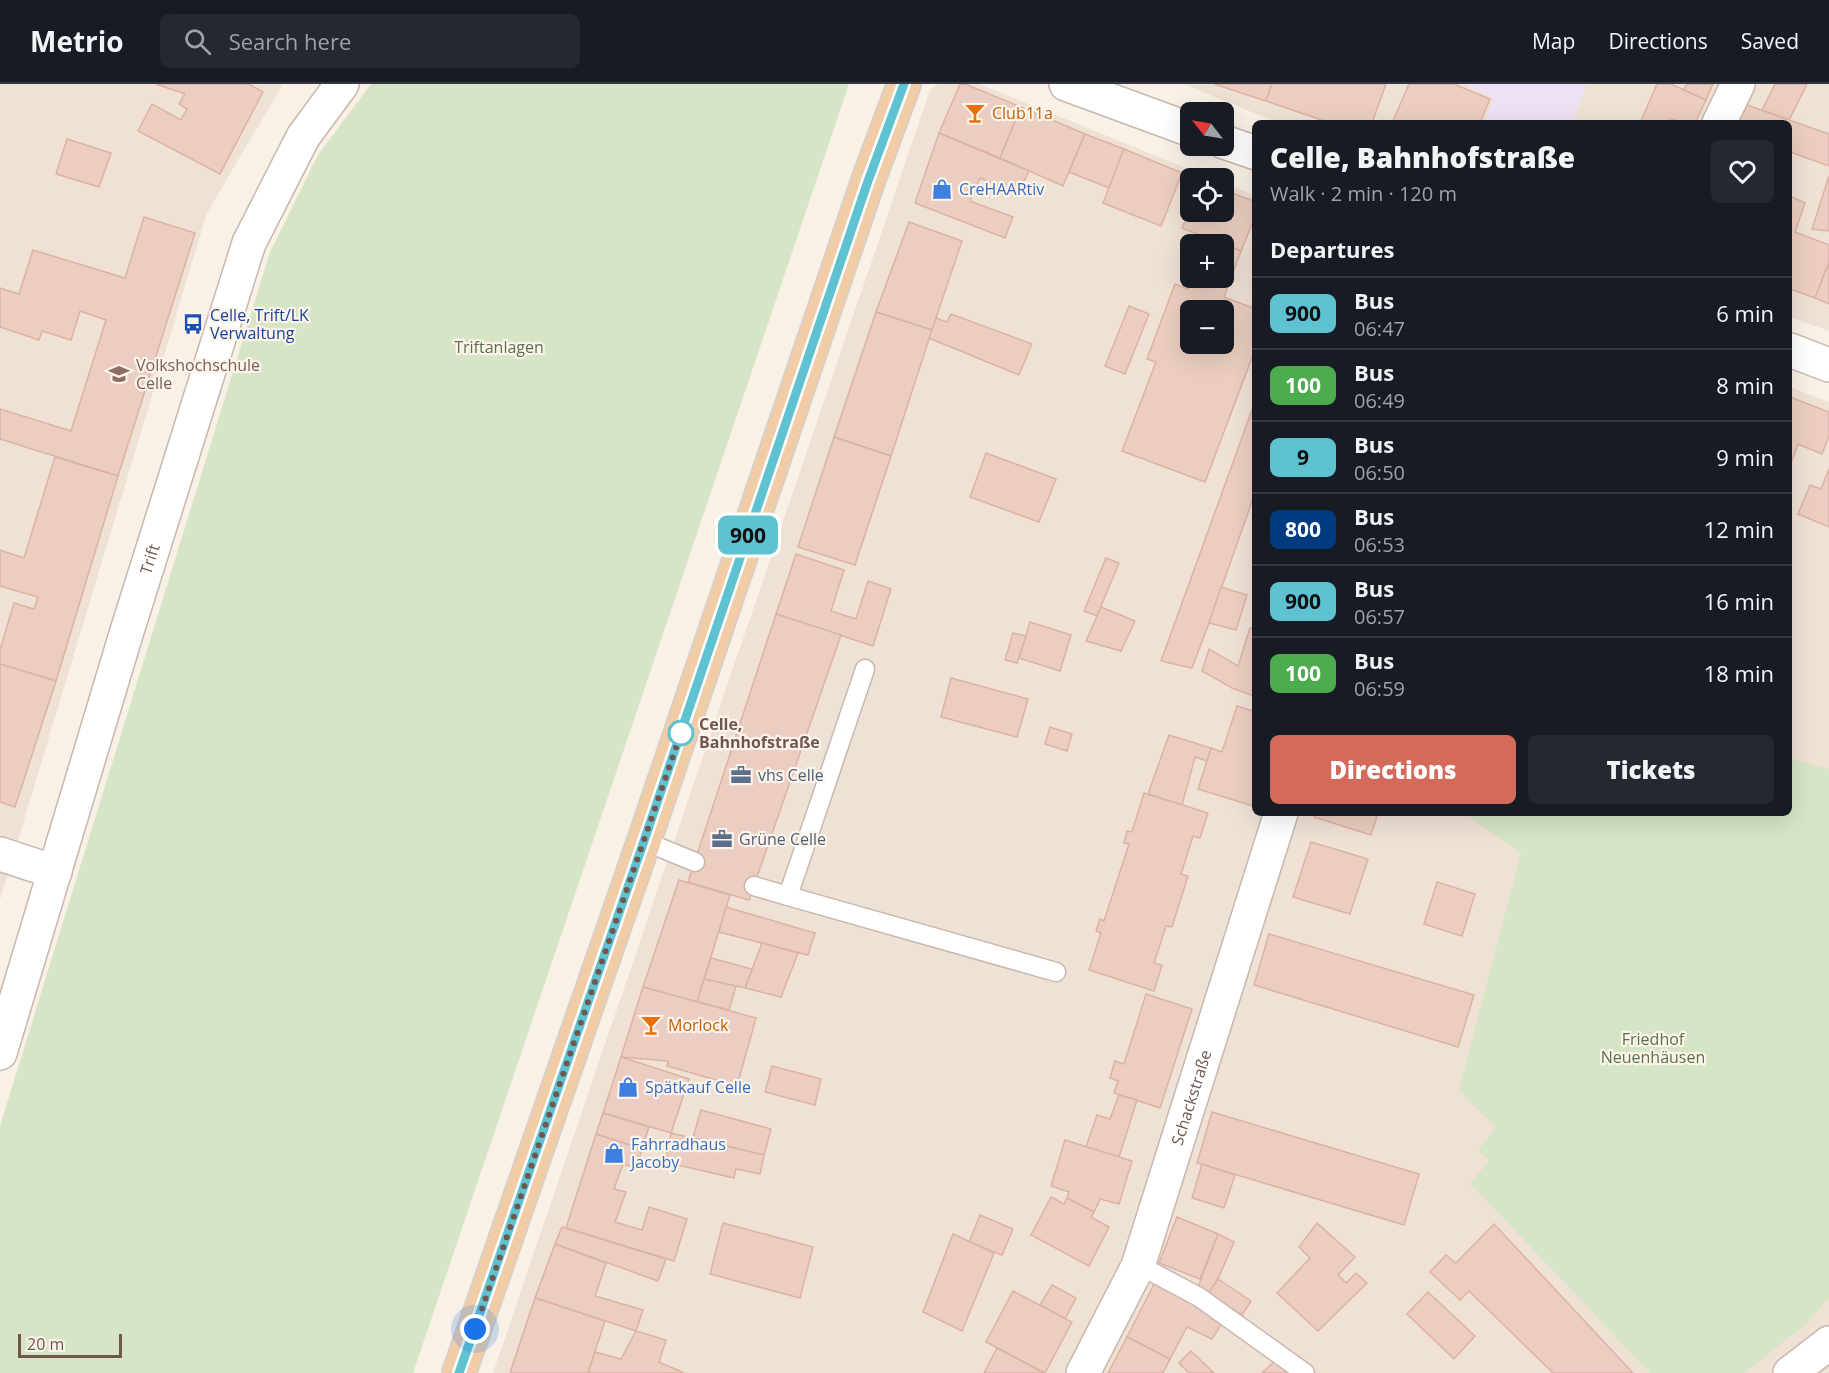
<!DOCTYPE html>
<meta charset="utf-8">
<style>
body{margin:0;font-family:"Open Sans",sans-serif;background:#242831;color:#f1f3f6;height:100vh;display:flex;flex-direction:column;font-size:22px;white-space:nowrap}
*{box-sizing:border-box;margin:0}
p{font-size:20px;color:#9ea1a6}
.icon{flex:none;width:33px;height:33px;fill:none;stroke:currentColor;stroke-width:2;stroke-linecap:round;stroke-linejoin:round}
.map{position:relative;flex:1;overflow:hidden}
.details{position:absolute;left:1252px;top:36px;width:540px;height:696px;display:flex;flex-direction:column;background:#171b24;border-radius:9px;box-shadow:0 6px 24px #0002}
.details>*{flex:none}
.badge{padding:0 12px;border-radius:9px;font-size:21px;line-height:39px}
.needle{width:39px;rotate:301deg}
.buttons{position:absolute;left:1180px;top:18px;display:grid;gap:12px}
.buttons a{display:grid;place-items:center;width:54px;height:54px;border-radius:9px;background:#171b24;box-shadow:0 6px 24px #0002;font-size:30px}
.scale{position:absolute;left:18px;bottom:15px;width:104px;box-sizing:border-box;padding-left:6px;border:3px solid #6f574e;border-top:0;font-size:16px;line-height:21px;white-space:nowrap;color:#6f574e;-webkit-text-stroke:4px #fdf4eb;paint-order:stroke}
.you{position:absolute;width:30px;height:30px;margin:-15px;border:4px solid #fff;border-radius:50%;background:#1a73e8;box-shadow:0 0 0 9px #1a73e833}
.map>.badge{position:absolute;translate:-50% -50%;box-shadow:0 0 0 3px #fff}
h2{padding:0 18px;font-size:22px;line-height:54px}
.round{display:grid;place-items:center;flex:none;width:63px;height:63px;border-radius:9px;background:#242831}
.overview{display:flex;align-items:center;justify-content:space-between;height:102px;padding:0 18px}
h1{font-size:28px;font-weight:800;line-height:45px}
.action{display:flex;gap:12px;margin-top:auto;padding:12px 18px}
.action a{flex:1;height:69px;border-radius:9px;background:#d46a5a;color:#fff;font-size:24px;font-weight:800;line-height:69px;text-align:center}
.action a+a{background:#242831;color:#f1f3f6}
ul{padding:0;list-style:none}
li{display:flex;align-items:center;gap:18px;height:72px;padding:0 18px;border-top:2px solid #363941}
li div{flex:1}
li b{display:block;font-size:22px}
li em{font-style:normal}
li .badge{min-width:66px;font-weight:700;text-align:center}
header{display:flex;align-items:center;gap:36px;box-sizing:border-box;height:84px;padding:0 30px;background:#171b24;border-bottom:2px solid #363941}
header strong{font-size:28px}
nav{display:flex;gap:33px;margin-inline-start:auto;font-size:21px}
.search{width:420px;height:54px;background:#242831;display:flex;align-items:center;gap:15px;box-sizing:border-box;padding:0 21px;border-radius:9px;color:#9ea1a6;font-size:22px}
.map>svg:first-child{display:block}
.residential{fill:#f0e1d5;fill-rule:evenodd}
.education{fill:#ede2f5}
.green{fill:#d5e5c6}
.building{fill:#ebcec1;stroke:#dcb3a3;stroke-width:1.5;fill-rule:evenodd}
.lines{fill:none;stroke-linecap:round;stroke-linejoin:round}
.service-casing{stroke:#c9b7ad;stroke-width:21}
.minor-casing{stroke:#c9b7ad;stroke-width:36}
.primary-casing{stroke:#d4cdca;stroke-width:36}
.service{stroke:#fff;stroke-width:18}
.minor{stroke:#fff;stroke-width:33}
.primary{stroke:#f0cda6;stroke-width:33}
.line-casing{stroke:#fff;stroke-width:14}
.line{stroke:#5fc2d1;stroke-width:9}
.walk{stroke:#6f574e;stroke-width:6;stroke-dasharray:0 10.8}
.stop-dot{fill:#fff;stroke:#5fc2d1;stroke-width:3}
.labels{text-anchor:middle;stroke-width:4.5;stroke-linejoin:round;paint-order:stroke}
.food-label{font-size:16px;fill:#c56008;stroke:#fdf4eb;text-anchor:start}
.shop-label{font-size:16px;fill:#366cbe;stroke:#fdf4eb;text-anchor:start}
.transit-label{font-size:16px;fill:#164399;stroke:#fdf4eb;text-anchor:start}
.park-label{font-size:16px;fill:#597348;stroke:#fdf4eb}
.education-label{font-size:16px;fill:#785e54;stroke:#fdf4eb;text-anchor:start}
.street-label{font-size:16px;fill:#6f574e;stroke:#fdf4eb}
.stop-label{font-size:16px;font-weight:bold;fill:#6f574e;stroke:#fdf4eb;text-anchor:start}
.service-label{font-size:16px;fill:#4e5e75;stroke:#fdf4eb;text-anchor:start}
</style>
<header>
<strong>Metrio</strong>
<div class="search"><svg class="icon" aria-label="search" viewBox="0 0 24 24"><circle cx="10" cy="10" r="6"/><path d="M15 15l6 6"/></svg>Search here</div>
<nav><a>Map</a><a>Directions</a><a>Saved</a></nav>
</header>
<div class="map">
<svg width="1829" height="1289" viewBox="0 0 1829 1289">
<rect width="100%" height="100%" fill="#f9f0e6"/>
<g class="residential">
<path d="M0 0H283L207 129 0 816Z"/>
<path d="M938 0H979L1211 94H1191V128H1224V99L1255 111 1256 729H1790V303L1829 318V1289H493L930 6ZM1191 160H1224V194H1191ZM1191 226H1224V260H1191Z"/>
<path d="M1183 0H1464L1494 14 1484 39H1279Z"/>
<path d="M1587 0H1829V247L1790 233V39H1571Z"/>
</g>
<path class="education" d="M1464 0H1587L1571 39H1484L1494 14Z"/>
<g class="green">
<path d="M371 0H849L413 1289H0V1042L270 168 318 71Z"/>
<path d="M1790 674 1829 685V1214L1804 1242 1744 1289H1650L1470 1099 1489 1077 1478 1066 1496 1044 1459 1006 1521 769 1464 729H1790Z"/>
</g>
<g class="building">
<path d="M156 0H249L263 8 220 90 138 47 152 20 181 36 187 25 179 20 185 10Z"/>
<path d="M960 0H965L1021 23 1000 74 939 49Z"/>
<path d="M1214 0H1272L1266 17Z"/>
<path d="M1272 0H1386L1372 39H1330L1266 17Z"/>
<path d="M1409 0H1454L1490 15 1480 39H1392Z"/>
<path d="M1657 0H1671L1706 16 1695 39H1681L1670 34 1668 39H1640Z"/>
<path d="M1687 0H1713L1706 16 1684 6Z"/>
<path d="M1775 0H1807L1789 36 1762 26Z"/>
<path d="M1747 21 1829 50V82L1790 68V39H1738Z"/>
<path d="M1021 23 1085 50 1063 102 1000 74Z"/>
<path d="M939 49 1029 87 1018 110 980 94 970 117 1013 133 1005 154 915 119Z"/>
<path d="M1085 50 1124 65 1109 104 1069 88Z"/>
<path d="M67 55 111 69 99 103 56 90Z"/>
<path d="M1124 65 1182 89 1161 142 1103 119Z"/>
<path d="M1829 92V147L1812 145Z"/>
<path d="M1224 106 1256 118V130L1241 167 1182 144 1191 121V128H1224Z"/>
<path d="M1790 112 1805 119 1795 148 1829 161V178L1815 214 1790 205Z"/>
<path d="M144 133 195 149 118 392 0 355V325L71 347 106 236 80 227 71 256 42 247 39 256 0 243V204L19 210 33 166 125 194Z"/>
<path d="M909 138 962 157 932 246 876 228Z"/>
<path d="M1224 161 1241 167 1224 213 1256 225V263L1205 398 1122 367 1156 278 1147 275 1175 200 1188 205 1192 194H1224ZM1191 226H1224V260H1191Z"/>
<path d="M1829 178V220L1815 214Z"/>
<path d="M1129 222 1149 230 1125 290 1105 282Z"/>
<path d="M876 228 932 246 891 372 834 353Z"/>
<path d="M951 230 1032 260 1019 291 929 254 936 234 947 238Z"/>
<path d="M1790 313 1829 328V352L1822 370 1798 360 1790 382Z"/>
<path d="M1256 315V406L1209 539 1192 584 1161 577Z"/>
<path d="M834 353 891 372 855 481 798 463Z"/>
<path d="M986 369 1056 395 1039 438 970 413Z"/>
<path d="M55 373 118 392 56 597 0 580V566L14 519 34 525 38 513 0 502V466L24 474Z"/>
<path d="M1829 385V443L1798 430 1810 401 1821 405Z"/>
<path d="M796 470 844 486 831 527 856 535 868 497 891 505 873 562 776 530Z"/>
<path d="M1106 474 1119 479 1097 532 1084 527Z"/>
<path d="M1221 503 1247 511 1236 546 1209 539Z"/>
<path d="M1101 523 1135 537 1121 567 1086 557Z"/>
<path d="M776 530 841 551 749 816 688 798Z"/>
<path d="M1030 538 1071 551 1060 587 1019 574Z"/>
<path d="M1250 544 1256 546V613L1232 604 1202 587 1209 565 1238 582Z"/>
<path d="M1013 549 1026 552 1017 579 1005 576Z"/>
<path d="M0 580 56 597 15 723 0 718Z"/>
<path d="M951 594 1028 615 1017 653 941 633Z"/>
<path d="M1237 622 1256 628V716L1253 722 1198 705 1211 664 1222 668Z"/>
<path d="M1050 643 1072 650 1067 667 1045 660Z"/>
<path d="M1169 651 1211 664 1207 677 1195 673 1182 721 1148 710Z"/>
<path d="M1144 709 1208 729 1200 754 1193 752 1181 790 1188 792 1172 843 1166 842 1154 879 1162 881 1154 907 1089 886 1101 849 1096 847 1100 835 1104 837 1129 760 1124 759 1127 747 1132 748Z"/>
<path d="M1316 729H1378L1371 751 1314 733Z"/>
<path d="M1311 758 1368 775 1350 830 1293 813Z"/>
<path d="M679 796 730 811 697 918 643 903Z"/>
<path d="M1437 798 1475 810 1462 852 1424 840Z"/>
<path d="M726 823 815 849 808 871 719 848Z"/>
<path d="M1269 850 1474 911 1458 963 1254 901Z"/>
<path d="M762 859 798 869 781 913 745 904Z"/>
<path d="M711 874 752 885 745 904 704 895Z"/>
<path d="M704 895 736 902 729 926 697 918Z"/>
<path d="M643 903 756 934 737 1002 667 982 668 977 621 973Z"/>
<path d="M1146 910 1192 925 1160 1024 1114 1009 1118 997 1110 994 1115 977 1124 980Z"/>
<path d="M621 973 689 995 671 1049 603 1029Z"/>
<path d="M772 982 821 995 815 1021 765 1008Z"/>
<path d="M1119 1011 1137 1016 1119 1073 1086 1063 1097 1031 1110 1035Z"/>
<path d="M701 1026 771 1045 764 1071 693 1054Z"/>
<path d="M1212 1028 1419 1090 1404 1141 1197 1079Z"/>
<path d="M603 1029 649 1043 642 1065 596 1050Z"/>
<path d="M671 1049 764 1071 760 1090 736 1085 734 1094 665 1078Z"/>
<path d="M596 1050 642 1065 637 1084 623 1080 614 1105 626 1108 615 1138 642 1146 649 1123 687 1135 674 1177 566 1144Z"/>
<path d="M1065 1056 1132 1077 1119 1120 1100 1115 1094 1128 1067 1114 1069 1108 1051 1102Z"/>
<path d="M1202 1080 1235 1091 1224 1124 1192 1114Z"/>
<path d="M1051 1113 1064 1120 1067 1114 1094 1128 1091 1133 1109 1143 1089 1182 1031 1151Z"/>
<path d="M980 1131 1013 1145 1002 1171 969 1158Z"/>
<path d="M1177 1133 1218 1150 1200 1195 1159 1179Z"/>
<path d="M723 1139 813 1163 800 1214 710 1190Z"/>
<path d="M1317 1139 1355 1173 1338 1191 1346 1199 1356 1189 1367 1199 1318 1247 1277 1209 1310 1174 1299 1163Z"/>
<path d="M1494 1140 1633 1289H1553L1469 1207 1460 1216 1430 1188 1446 1171 1456 1179Z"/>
<path d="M562 1143 666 1175 658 1197 555 1160Z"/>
<path d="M953 1150 994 1169 962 1247 923 1228Z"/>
<path d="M1218 1150 1234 1158 1218 1195 1208 1210 1198 1203Z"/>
<path d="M555 1160 606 1179 595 1212 643 1226 636 1247 535 1214Z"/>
<path d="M1218 1195 1251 1217 1242 1231 1208 1210Z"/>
<path d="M1154 1200 1197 1221 1222 1239 1212 1255 1187 1243 1170 1275 1127 1253Z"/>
<path d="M1052 1201 1076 1214 1065 1235 1040 1221Z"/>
<path d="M1013 1207 1072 1238 1045 1289 986 1258Z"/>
<path d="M1428 1208 1475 1252 1454 1275 1407 1230Z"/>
<path d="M535 1214 605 1237 588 1289H510Z"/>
<path d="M636 1247 666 1256 659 1278 684 1289H588L595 1268 621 1275Z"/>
<path d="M1127 1253 1170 1275 1163 1289H1108Z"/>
<path d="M997 1264 1044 1289H984Z"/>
<path d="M1191 1267 1214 1289H1189L1179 1279Z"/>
<path d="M1274 1278 1289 1289H1262Z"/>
</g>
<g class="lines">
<g class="service-casing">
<g id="service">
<path d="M644 757 695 778"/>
<path d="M754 802 788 812 865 585"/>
<path d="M788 812 1056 888"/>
<path d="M1154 1189 1199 1213 1305 1289"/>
</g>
</g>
<g class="minor-casing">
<g id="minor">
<path d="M1066 0 1191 46"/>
<path d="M1719 39 1738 0"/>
<path d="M1224 58 1256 69"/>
<path d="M1790 266 1829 281"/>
<path d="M0 770 55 788"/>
<path id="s1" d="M0 969 127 547 249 159 303 53 342 0"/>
<path id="s2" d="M1083 1289 1138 1182 1281 729"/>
<path d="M1790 1289 1829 1259"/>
</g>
</g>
<g class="primary-casing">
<path id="primary" d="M459 1289 644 757 868 97 904 0"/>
</g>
<use href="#service" class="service"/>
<use href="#minor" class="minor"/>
<use href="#primary" class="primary"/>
</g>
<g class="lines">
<g class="line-casing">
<path id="line" d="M459 1289 644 757 868 97 904 0"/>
</g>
<use href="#line" class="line"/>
<path class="walk" d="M475 1245 681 649"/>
</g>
<defs>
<g id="bar-bare" transform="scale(1.62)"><path d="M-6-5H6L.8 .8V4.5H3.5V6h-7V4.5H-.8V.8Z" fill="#e8710a" stroke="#fdf4eb" stroke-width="2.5" paint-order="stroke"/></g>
<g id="shop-bare" transform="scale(1.62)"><path d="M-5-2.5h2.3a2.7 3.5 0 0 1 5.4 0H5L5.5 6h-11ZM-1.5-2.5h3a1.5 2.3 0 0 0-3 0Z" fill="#3f7fe0" stroke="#fdf4eb" stroke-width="2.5" paint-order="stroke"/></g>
<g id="bus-bare" transform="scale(1.62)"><path d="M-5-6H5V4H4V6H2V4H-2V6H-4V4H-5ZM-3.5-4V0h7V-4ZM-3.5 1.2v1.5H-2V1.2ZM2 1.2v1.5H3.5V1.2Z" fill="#1a4fb4" stroke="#fdf4eb" stroke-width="2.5" paint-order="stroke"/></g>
<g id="university-bare" transform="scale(1.62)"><path d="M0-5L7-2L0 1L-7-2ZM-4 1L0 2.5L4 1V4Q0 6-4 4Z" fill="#8d6e63" stroke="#fdf4eb" stroke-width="2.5" paint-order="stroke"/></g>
<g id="office-bare" transform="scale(1.62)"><path d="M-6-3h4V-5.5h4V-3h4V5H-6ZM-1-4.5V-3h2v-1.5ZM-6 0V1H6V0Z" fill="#5c6f8a" stroke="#fdf4eb" stroke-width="2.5" paint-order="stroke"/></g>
</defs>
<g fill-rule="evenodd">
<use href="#bar-bare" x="975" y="29"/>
<use href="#shop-bare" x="942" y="105"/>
<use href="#bus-bare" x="193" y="240"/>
<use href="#university-bare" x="119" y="290"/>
<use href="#office-bare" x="741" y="691"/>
<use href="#office-bare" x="722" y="755"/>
<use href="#bar-bare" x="651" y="941"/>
<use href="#shop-bare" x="628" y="1003"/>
<use href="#shop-bare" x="614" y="1069"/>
</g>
<circle class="stop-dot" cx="681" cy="649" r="12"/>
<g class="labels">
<g class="food-label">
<text x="992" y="35">Club11a</text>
<text x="668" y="947">Morlock</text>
</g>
<g class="shop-label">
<text x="959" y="111">CreHAARtiv</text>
<text x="645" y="1009">Spätkauf Celle</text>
<text x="631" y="1066">Fahrradhaus<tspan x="631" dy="18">Jacoby</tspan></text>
</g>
<g class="transit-label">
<text x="210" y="237">Celle, Trift/LK<tspan x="210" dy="18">Verwaltung</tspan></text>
</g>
<g class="park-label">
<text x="499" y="269">Triftanlagen</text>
<text x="1653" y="961">Friedhof<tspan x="1653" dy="18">Neuenhäusen</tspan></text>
</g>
<g class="education-label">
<text x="136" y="287">Volkshochschule<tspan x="136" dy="18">Celle</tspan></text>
</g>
<g class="street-label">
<text dy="6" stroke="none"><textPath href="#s1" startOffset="516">Trift</textPath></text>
<text dy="6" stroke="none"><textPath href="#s2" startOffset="297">Schackstraße</textPath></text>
</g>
<g class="stop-label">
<text x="699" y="646">Celle,<tspan x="699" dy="18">Bahnhofstraße</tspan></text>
</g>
<g class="service-label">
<text x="758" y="697">vhs Celle</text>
<text x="739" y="761">Grüne Celle</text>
</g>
</g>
</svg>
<div class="buttons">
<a><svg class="needle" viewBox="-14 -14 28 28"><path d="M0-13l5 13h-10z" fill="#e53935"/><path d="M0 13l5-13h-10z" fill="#9ea1a6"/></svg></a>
<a><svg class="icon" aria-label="locate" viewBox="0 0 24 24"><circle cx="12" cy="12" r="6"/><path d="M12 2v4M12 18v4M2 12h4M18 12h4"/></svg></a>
<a>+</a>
<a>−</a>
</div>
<div class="scale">20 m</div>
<div class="you" style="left:475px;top:1245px"></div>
<b class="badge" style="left:748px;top:451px;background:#5fc2d1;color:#111">900</b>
<section class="details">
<div class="overview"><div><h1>Celle, Bahnhofstraße</h1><p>Walk · 2 min · 120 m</p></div><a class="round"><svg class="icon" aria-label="heart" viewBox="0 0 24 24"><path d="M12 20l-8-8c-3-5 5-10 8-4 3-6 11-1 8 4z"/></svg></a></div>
<h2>Departures</h2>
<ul>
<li><span class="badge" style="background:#5fc2d1;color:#111">900</span><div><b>Bus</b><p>06:47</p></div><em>6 min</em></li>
<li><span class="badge" style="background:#4cac4d;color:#fff">100</span><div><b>Bus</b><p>06:49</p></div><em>8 min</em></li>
<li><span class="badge" style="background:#5fc2d1;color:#111">9</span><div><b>Bus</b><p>06:50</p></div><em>9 min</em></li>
<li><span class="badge" style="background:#003b80;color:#fff">800</span><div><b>Bus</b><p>06:53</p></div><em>12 min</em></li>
<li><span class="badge" style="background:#5fc2d1;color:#111">900</span><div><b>Bus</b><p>06:57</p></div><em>16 min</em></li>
<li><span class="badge" style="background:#4cac4d;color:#fff">100</span><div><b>Bus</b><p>06:59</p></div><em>18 min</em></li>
</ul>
<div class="action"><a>Directions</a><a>Tickets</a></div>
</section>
</div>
